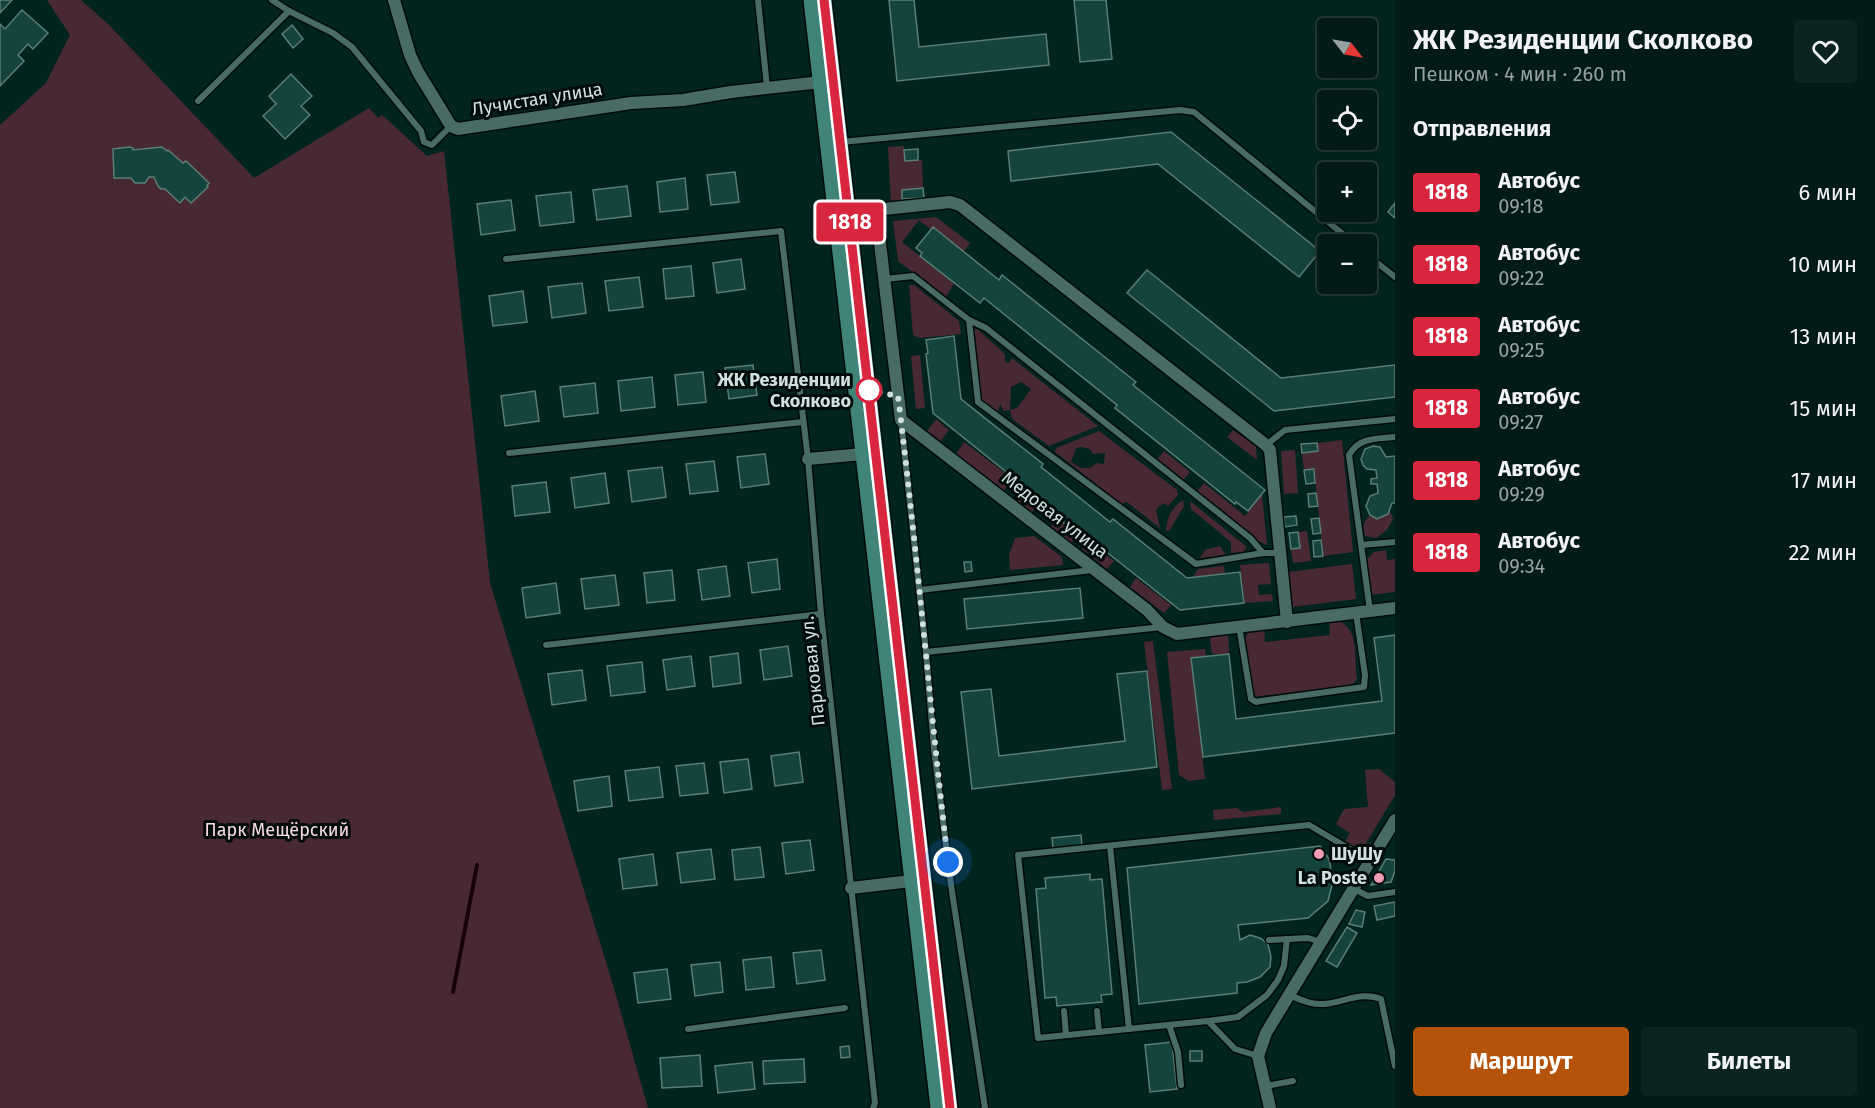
<!DOCTYPE html>
<html lang="ru">
<meta charset="utf-8">
<style>
body{margin:0;font-family:"Fira Sans",sans-serif;background:#0c2420;color:#f1f3f6;height:100vh;display:flex;flex-direction:column;font-size:22px;white-space:nowrap}
*{box-sizing:border-box;margin:0}
p{font-size:20px;color:#96a1a1}
.icon{flex:none;width:33px;height:33px;fill:none;stroke:currentColor;stroke-width:2;stroke-linecap:round;stroke-linejoin:round}
.map{position:relative;flex:1;overflow:hidden}
.side{display:flex;flex-direction:column;background:#021b17;width:480px}
.side>*{flex:none}
.badge{padding:0 12px;border-radius:4px;font-size:21px;line-height:39px}
.needle{width:39px;rotate:121deg}
.buttons{position:absolute;left:1317px;top:18px;display:grid;gap:12px}
.buttons a{display:grid;place-items:center;width:60px;height:60px;border-radius:6px;background:#021b17;box-shadow:0 3px 15px #0003,0 0 0 2px #233936;font-size:30px}
.you{position:absolute;width:30px;height:30px;margin:-15px;border:4px solid #fff;border-radius:50%;background:#1a73e8;box-shadow:0 0 0 9px #1a73e833}
.map>.badge{position:absolute;translate:-50% -50%;box-shadow:0 0 0 3px #fff}
h2{padding:0 18px;font-size:22px;line-height:54px}
.round{display:grid;place-items:center;flex:none;width:63px;height:63px;border-radius:6px;background:#0c2420}
.summary{display:flex;align-items:center;justify-content:space-between;height:102px;padding:0 18px}
h1{font-size:28px;font-weight:700;line-height:45px}
.action{display:flex;gap:12px;margin-top:auto;padding:12px 18px}
.action a{flex:1;height:69px;border-radius:6px;background:#b45309;color:#fff;font-size:24px;font-weight:700;line-height:69px;text-align:center}
.action a+a{background:#0c2420;color:#f1f3f6}
ul{padding:0;list-style:none}
li{display:flex;align-items:center;gap:18px;height:72px;padding:0 18px}
li div{flex:1}
li b{display:block;font-size:22px}
li em{font-style:normal}
li .badge{min-width:66px;font-weight:700;text-align:center}
main{display:flex;flex:1;min-height:0}
.map>svg:first-child{display:block}
.green{fill:#482933;fill-rule:evenodd}
.lines{fill:none;stroke-linecap:round;stroke-linejoin:round}
.stream{stroke:#190108;stroke-width:4}
.building{fill:#14443d;stroke:#5a7d76;stroke-width:1.5}
.lane-casing{stroke:#000c09;stroke-width:9}
.street-casing{stroke:#000c09;stroke-width:15}
.secondary-casing{stroke:#000c09;stroke-width:18}
.lane{stroke:#496b65;stroke-width:6}
.street{stroke:#496b65;stroke-width:12}
.secondary{stroke:#3f8379;stroke-width:15}
.line-casing{stroke:#fff;stroke-width:14}
.line{stroke:#d7263d;stroke-width:9}
.walk{stroke:#cfe1de;stroke-width:6;stroke-dasharray:0 10.8}
.stop-dot{fill:#fff;stroke:#d7263d;stroke-width:3}
.poi-dot{fill:#f09ab4;stroke:#010b09;stroke-width:2}
.labels{text-anchor:middle;stroke-width:6;stroke-linejoin:round;paint-order:stroke}
.street-label{font-size:18px;fill:#cfe1de;stroke:#010b09}
.stop-label{font-size:18px;font-weight:bold;fill:#cfe1de;stroke:#010b09;text-anchor:end}
.park-label{font-size:18px;fill:#f8dbe3;stroke:#010b09}
.poi-label{font-size:18px;font-weight:bold;fill:#cfe1de;stroke:#010b09;text-anchor:start}
</style>
<main>
<div class="map">
<svg width="1395" height="1108" viewBox="0 0 1395 1108">
<rect width="100%" height="100%" fill="#02241f"/>
<g class="green">
<path d="M47 0H81L108 24 254 178 369 108 378 118 382 115 427 156 444 151 490 583 613 985 648 1108H0V125L46 83 70 35Z"/>
<path d="M904 146 905 161 922 160 923 188 902 190 903 203 891 204 888 147Z"/>
<path d="M936 217 970 243 962 254 919 220 902 242 954 284 946 297 898 261 893 221Z"/>
<path d="M909 285H914L959 321 961 334 919 338 913 335Z"/>
<path d="M977 329 1005 354V362L1009 363 1012 358 1098 426 1049 446 1012 419 1010 410 1004 411 1000 404 997 416 978 402 970 330ZM1021 382 1031 389 1017 408 1010 410 1011 387Z"/>
<path d="M920 355 925 408 916 409 911 356Z"/>
<path d="M936 419 949 430 941 441 927 431Z"/>
<path d="M1233 430 1256 446 1257 460 1227 437Z"/>
<path d="M1099 431 1177 490 1178 495 1168 506 1163 503 1156 510 1160 528 1127 502 1117 505 1104 496V490L1055 452 1056 448ZM1082 447 1090 449 1093 454 1105 453 1104 464 1097 463 1090 468H1081L1071 462 1076 448Z"/>
<path d="M1342 440 1353 552 1323 556 1314 469 1304 470 1302 453 1318 451 1317 443Z"/>
<path d="M964 442 1013 479 1004 490 956 454Z"/>
<path d="M1295 450 1298 493 1284 494 1281 451Z"/>
<path d="M1164 451 1190 472 1181 483 1155 462Z"/>
<path d="M1204 483 1245 516 1262 494 1267 545 1250 538 1195 494Z"/>
<path d="M1022 491 1039 504 1031 513 1015 500Z"/>
<path d="M1183 500 1184 506 1170 530 1166 532C1167 517 1171 508 1183 500Z"/>
<path d="M1190 501 1247 547 1243 552 1231 553V542L1191 509Z"/>
<path d="M1390 511 1393 519 1387 530 1376 538 1365 536C1362 527 1363 522 1370 515L1380 518Z"/>
<path d="M1057 519 1078 535 1071 544 1050 528Z"/>
<path d="M1307 531 1311 561 1293 563 1291 549 1298 532Z"/>
<path d="M1034 536 1062 557 1063 565 1010 570 1009 555 1015 538Z"/>
<path d="M1088 541 1114 561 1107 569 1082 549Z"/>
<path d="M1220 546 1226 555 1200 558 1205 550Z"/>
<path d="M1386 550 1387 560 1395 559V592L1368 595 1363 563 1374 552Z"/>
<path d="M1269 563 1271 584 1258 585 1259 595 1272 594 1273 601 1245 603 1240 565Z"/>
<path d="M1352 564 1356 599 1292 607 1288 572Z"/>
<path d="M1224 566 1225 573 1193 577 1198 569Z"/>
<path d="M1136 578 1171 605 1164 613 1130 587Z"/>
<path d="M1329 616C1362 627 1353 650 1357 679L1353 684 1348 687 1250 697 1242 645 1252 625 1264 624 1265 642 1330 635Z"/>
<path d="M1228 627 1229 654H1212L1209 630Z"/>
<path d="M1153 641 1172 789 1162 790 1144 642Z"/>
<path d="M1205 649 1206 656 1191 658 1205 779 1189 781 1179 775 1167 652Z"/>
<path d="M1379 769 1395 782V795L1359 855 1343 845 1350 833 1336 824 1344 809 1368 807 1365 770Z"/>
<path d="M1281 807V814L1214 820 1213 810 1237 808 1243 812Z"/>
</g>
<g class="lines">
<path class="stream" d="M453 992 477 865"/>
</g>
<g class="building">
<path d="M0 0H12L0 13Z"/>
<path d="M889 0H914L919 47 1046 34 1049 65 897 81Z"/>
<path d="M1074 0H1106L1112 59 1080 62Z"/>
<path d="M22 10 48 33 33 49 28 44 18 55 24 61 0 86V24L5 29Z"/>
<path d="M292 25 303 39 293 48 282 34Z"/>
<path d="M291 74 312 96 301 106 310 115 285 139 263 116 276 104 269 96Z"/>
<path d="M1171 132 1320 251 1299 277 1158 164 1011 181 1008 151Z"/>
<path d="M129 147 133 148V150L162 147 167 151 168 150 183 163 186 161 209 183 207 186 208 187 191 203 185 197 180 203 165 189H161L158 186 154 177H149L145 183H135L131 178H114L113 149Z"/>
<path d="M918 149V160L905 161 904 150Z"/>
<path d="M735 172 739 202 711 205 707 175Z"/>
<path d="M685 178 688 209 660 212 657 182Z"/>
<path d="M627 186 631 216 597 220 593 190Z"/>
<path d="M923 188 924 198 902 199V190Z"/>
<path d="M571 192 574 222 540 226 536 196Z"/>
<path d="M511 200 515 230 481 235 477 204Z"/>
<path d="M1395 203V218L1388 212Z"/>
<path d="M933 227 999 280 1002 275 1136 382 1133 385 1265 490 1248 511 1236 502 1235 504 1115 408 1117 405 984 298 980 303 920 256 922 253 916 248Z"/>
<path d="M741 259 745 289 717 293 713 263Z"/>
<path d="M691 266 694 296 666 299 663 269Z"/>
<path d="M1147 270 1281 378 1395 365V397L1274 411 1127 293Z"/>
<path d="M639 277 643 307 609 311 605 281Z"/>
<path d="M582 283 586 313 552 318 548 287Z"/>
<path d="M523 291 527 322 493 326 489 296Z"/>
<path d="M954 336 961 399 1043 464 1041 467 1110 522 1113 519 1187 578 1240 572 1244 603 1180 610 1090 539 1088 542 1056 517 1027 493 1030 491 933 413 926 354 928 353 926 340Z"/>
<path d="M753 365 757 395 729 399 725 368Z"/>
<path d="M703 372 706 402 678 405 675 375Z"/>
<path d="M652 377 655 407 621 411 618 381Z"/>
<path d="M595 383 598 413 564 417 560 387Z"/>
<path d="M535 391 539 421 505 426 501 396Z"/>
<path d="M1317 443 1318 451 1302 453 1301 444Z"/>
<path d="M1373 446 1380 447 1386 457 1395 456V503H1392L1388 514 1377 519 1370 515 1366 506 1370 496 1378 493 1377 484H1371V479L1377 478 1376 470 1367 469 1363 465 1361 459 1365 449Z"/>
<path d="M765 454 769 484 741 488 737 457Z"/>
<path d="M714 461 718 491 690 494 686 464Z"/>
<path d="M662 467 666 497 632 502 628 471Z"/>
<path d="M1314 469 1315 483 1306 484 1304 470Z"/>
<path d="M605 473 609 503 575 508 571 478Z"/>
<path d="M546 482 550 512 515 516 512 486Z"/>
<path d="M1316 493 1318 506 1309 507 1308 494Z"/>
<path d="M1296 516 1297 525 1285 527 1284 517Z"/>
<path d="M1319 518 1321 533 1313 534 1311 519Z"/>
<path d="M1298 532 1300 548 1291 549 1289 533Z"/>
<path d="M1321 540 1323 556 1314 557 1313 541Z"/>
<path d="M777 559 780 589 752 593 748 563Z"/>
<path d="M964 562H971L972 571 965 572Z"/>
<path d="M726 566 730 596 702 600 698 570Z"/>
<path d="M672 570 675 600 647 603 644 573Z"/>
<path d="M615 575 619 605 585 609 581 579Z"/>
<path d="M556 583 560 613 526 618 522 588Z"/>
<path d="M1080 588 1083 618 967 629 964 599Z"/>
<path d="M1395 635V733L1203 757 1191 658 1229 654 1236 719 1382 701 1374 638Z"/>
<path d="M788 646 792 676 764 680 760 650Z"/>
<path d="M738 653 741 683 713 687 710 657Z"/>
<path d="M691 656 695 686 667 690 663 660Z"/>
<path d="M642 662 645 692 611 696 607 666Z"/>
<path d="M582 670 586 700 552 705 548 674Z"/>
<path d="M1147 671 1157 767 972 789 961 692 991 689 999 756 1125 741 1117 674Z"/>
<path d="M799 752 803 782 775 786 771 756Z"/>
<path d="M748 759 752 789 724 793 720 762Z"/>
<path d="M704 763 708 793 680 796 676 766Z"/>
<path d="M659 767 663 797 629 801 625 771Z"/>
<path d="M609 776 612 806 578 811 574 781Z"/>
<path d="M1081 835 1082 846 1053 849 1052 838Z"/>
<path d="M810 840 814 870 786 874 782 843Z"/>
<path d="M1320 846 1329 859 1333 881 1328 901 1308 918 1238 925 1240 940 1250 935 1260 938 1268 944 1271 957 1270 967 1260 977 1247 982 1237 983V993L1139 1004 1127 868Z"/>
<path d="M760 847 764 877 735 880 732 850Z"/>
<path d="M711 849 715 879 681 883 677 853Z"/>
<path d="M653 854 657 885 623 889 619 859Z"/>
<path d="M1386 859 1395 860V871L1391 882 1371 885Z"/>
<path d="M1090 874V880L1102 879 1112 994 1101 995 1102 1002 1057 1006 1056 997 1045 998 1036 889 1046 888 1045 878Z"/>
<path d="M1395 902V916L1377 920 1374 906Z"/>
<path d="M1356 910 1365 912 1362 927 1349 924Z"/>
<path d="M1347 927 1357 933 1337 967 1326 961Z"/>
<path d="M821 950 825 980 797 984 793 953Z"/>
<path d="M771 957 774 987 746 990 743 960Z"/>
<path d="M720 962 723 992 695 996 691 965Z"/>
<path d="M667 969 671 999 638 1003 634 973Z"/>
<path d="M1172 1042 1177 1089 1150 1092 1145 1045Z"/>
<path d="M849 1046 850 1057 841 1058 840 1047Z"/>
<rect x="1190" y="1051" width="12" height="10"/>
<path d="M700 1055 702 1086 662 1088 660 1058Z"/>
<path d="M804 1059 805 1082 764 1084 763 1061Z"/>
<path d="M752 1062 755 1089 718 1093 715 1066Z"/>
</g>
<g class="lines">
<g class="lane-casing">
<g id="lane">
<path d="M272 0 289 11"/>
<path d="M758 0 767 87"/>
<path d="M198 101 289 11 333 33 352 47 421 131 424 142 432 145 451 126"/>
<path d="M841 142 1180 110 1194 112 1355 244"/>
<path d="M1366 254 1395 277"/>
<path d="M506 259 781 231 808 459 821 614 875 1103 873 1108"/>
<path d="M885 279 913 276 969 320 978 402 1196 564 1263 553H1280"/>
<path d="M969 320 986 328 1250 538 1263 553"/>
<path d="M901 420 926 652 934 749 951 885 985 1108"/>
<path d="M1266 445 1285 430 1395 419"/>
<path d="M509 453 803 422"/>
<path d="M1361 545 1395 542"/>
<path d="M920 590 1092 570"/>
<path d="M1370 611 1349 455C1359 437 1376 439 1395 437"/>
<path d="M1239 626 1251 699 1256 702 1261 701 1364 687 1365 675 1356 613"/>
<path d="M546 645 821 614"/>
<path d="M926 652 1162 627"/>
<path d="M1110 846 1129 1029"/>
<path d="M1354 889 1368 896 1395 892"/>
<path d="M1269 940 1308 938 1321 942"/>
<path d="M1289 995C1301 1000 1312 1005 1325 1004 1344 1002 1363 991 1381 999L1395 1066"/>
<path d="M1064 1011 1066 1035"/>
<path d="M1097 1011 1099 1032"/>
<path d="M1208 1021 1238 1017 1267 995 1278 980 1284 966 1287 939"/>
<path d="M1169 1025 1178 1052 1181 1085"/>
<path d="M688 1029 845 1008"/>
<path d="M1258 1056 1235 1049 1208 1021 1038 1038 1018 855 1309 825 1370 861"/>
<path d="M1266 1086 1293 1081"/>
</g>
</g>
<g class="street-casing">
<g id="street">
<path d="M394 0 410 55 418 72 451 126 458 129 631 103 683 100 731 92 821 82"/>
<path d="M808 459 863 454"/>
<path d="M1287 622 1270 450 1266 445 960 205 950 202 884 209 880 212 877 218 901 420 1147 610 1163 627 1177 634 1395 608"/>
<path d="M851 888 911 881"/>
<path d="M1270 1108 1258 1056 1266 1033 1395 820"/>
</g>
</g>
<g class="secondary-casing">
<g id="secondary">
<path d="M811 0 938 1108"/>
<path d="M824 0 950 1108"/>
</g>
</g>
<use href="#lane" class="lane"/>
<use href="#street" class="street"/>
<use href="#secondary" class="secondary"/>
</g>
<g class="lines">
<g class="line-casing">
<path id="line" d="M824 0 950 1108"/>
</g>
<use href="#line" class="line"/>
<path class="walk" d="M869 390 898 396C917 551 930 707 948 862"/>
</g>
<circle class="stop-dot" cx="869" cy="390" r="12"/>
<g class="poi-dot">
<circle cx="1319" cy="854" r="6"/>
<circle cx="1379" cy="878" r="6"/>
</g>
<g class="labels">
<g class="street-label">
<text transform="translate(537 99) rotate(-9)" y="6">Лучистая улица</text>
<text transform="translate(1055 515) rotate(38)" y="6">Медовая улица</text>
<text transform="translate(813 671) rotate(-96)" y="6">Парковая ул.</text>
</g>
<g class="stop-label">
<text x="851" y="386">ЖК Резиденции<tspan x="851" dy="21">Сколково</tspan></text>
</g>
<g class="park-label">
<text x="277" y="836">Парк Мещёрский</text>
</g>
<g class="poi-label">
<text x="1331" y="860">ШуШу</text>
<text x="1367" y="884" text-anchor="end">La Poste</text>
</g>
</g>
</svg>
<div class="buttons">
<a><svg class="needle" viewBox="-14 -14 28 28"><path d="M0-13l5 13h-10z" fill="#e53935"/><path d="M0 13l5-13h-10z" fill="#96a1a1"/></svg></a>
<a><svg class="icon" aria-label="locate" viewBox="0 0 24 24"><circle cx="12" cy="12" r="6"/><path d="M12 2v4M12 18v4M2 12h4M18 12h4"/></svg></a>
<a>+</a>
<a>−</a>
</div>
<div class="you" style="left:948px;top:862px"></div>
<b class="badge" style="left:850px;top:222px;background:#d7263d;color:#fff">1818</b>
</div>
<section class="side">
<div class="summary"><div><h1>ЖК Резиденции Сколково</h1><p>Пешком · 4 мин · 260 m</p></div><a class="round"><svg class="icon" aria-label="heart" viewBox="0 0 24 24"><path d="M12 20l-8-8c-3-5 5-10 8-4 3-6 11-1 8 4z"/></svg></a></div>
<h2>Отправления</h2>
<ul>
<li><span class="badge" style="background:#d7263d;color:#fff">1818</span><div><b>Автобус</b><p>09:18</p></div><em>6 мин</em></li>
<li><span class="badge" style="background:#d7263d;color:#fff">1818</span><div><b>Автобус</b><p>09:22</p></div><em>10 мин</em></li>
<li><span class="badge" style="background:#d7263d;color:#fff">1818</span><div><b>Автобус</b><p>09:25</p></div><em>13 мин</em></li>
<li><span class="badge" style="background:#d7263d;color:#fff">1818</span><div><b>Автобус</b><p>09:27</p></div><em>15 мин</em></li>
<li><span class="badge" style="background:#d7263d;color:#fff">1818</span><div><b>Автобус</b><p>09:29</p></div><em>17 мин</em></li>
<li><span class="badge" style="background:#d7263d;color:#fff">1818</span><div><b>Автобус</b><p>09:34</p></div><em>22 мин</em></li>
</ul>
<div class="action"><a>Маршрут</a><a>Билеты</a></div>
</section>
</main>
